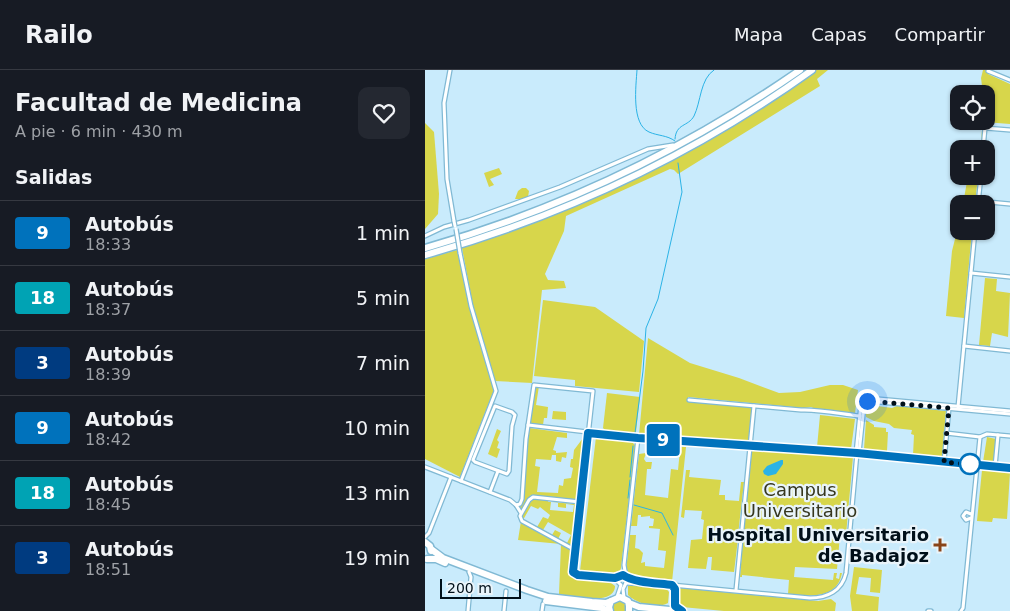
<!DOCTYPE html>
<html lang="es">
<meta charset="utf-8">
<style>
body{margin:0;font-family:"DejaVu Sans",sans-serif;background:#242831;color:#f1f3f6;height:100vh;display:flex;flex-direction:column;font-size:19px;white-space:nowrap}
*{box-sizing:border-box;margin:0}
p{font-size:16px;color:#9ea1a6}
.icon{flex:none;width:28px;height:28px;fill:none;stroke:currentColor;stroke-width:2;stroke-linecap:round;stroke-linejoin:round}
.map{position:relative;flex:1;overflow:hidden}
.details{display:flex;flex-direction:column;background:#171b24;width:425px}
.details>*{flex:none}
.badge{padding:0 10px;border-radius:4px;font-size:18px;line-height:32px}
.tools{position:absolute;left:525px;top:15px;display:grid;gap:10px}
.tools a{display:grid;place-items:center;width:45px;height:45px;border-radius:10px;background:#171b24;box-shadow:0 1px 4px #0004;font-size:25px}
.scale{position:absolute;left:15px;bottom:12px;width:81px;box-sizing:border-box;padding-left:5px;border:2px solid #000f19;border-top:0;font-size:14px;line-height:18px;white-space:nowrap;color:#000f19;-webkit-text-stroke:4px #e9f4fa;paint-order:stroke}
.you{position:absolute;width:25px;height:25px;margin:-12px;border:4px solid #fff;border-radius:50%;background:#1a73e8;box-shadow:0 0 0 8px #1a73e833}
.map>.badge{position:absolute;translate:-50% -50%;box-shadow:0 0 0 2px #fff}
h2{padding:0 15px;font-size:19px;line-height:45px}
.round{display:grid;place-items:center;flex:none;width:52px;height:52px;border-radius:10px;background:#242831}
.summary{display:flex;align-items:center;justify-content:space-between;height:85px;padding:0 15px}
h1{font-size:24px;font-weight:800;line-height:38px}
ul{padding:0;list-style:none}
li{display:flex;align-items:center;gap:15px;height:65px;padding:0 15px;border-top:1px solid #363941}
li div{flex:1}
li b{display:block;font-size:19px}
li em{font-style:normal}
li .badge{min-width:55px;font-weight:700;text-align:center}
header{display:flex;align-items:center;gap:30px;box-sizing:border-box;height:70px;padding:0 25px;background:#171b24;border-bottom:1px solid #363941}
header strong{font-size:24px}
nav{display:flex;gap:28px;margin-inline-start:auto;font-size:18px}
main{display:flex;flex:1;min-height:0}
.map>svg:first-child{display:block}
.green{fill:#d7d64b;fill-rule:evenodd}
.water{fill:#2bb3e6}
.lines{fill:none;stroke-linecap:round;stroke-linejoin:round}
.stream{stroke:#2bb3e6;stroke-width:1}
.street-casing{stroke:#80b9d4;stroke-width:5.5}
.highway-casing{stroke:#80b9d4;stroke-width:9}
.street{stroke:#fff;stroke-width:3}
.highway{stroke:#fff;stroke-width:6}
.street-bridge-casing{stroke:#80b9d4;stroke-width:5.5;stroke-linecap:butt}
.street-bridge{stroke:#fff;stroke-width:3}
.line-casing{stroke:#fff;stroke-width:11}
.line{stroke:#0072bc;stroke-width:8}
.walk{stroke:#000f19;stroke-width:5;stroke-dasharray:0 9}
.stop-dot{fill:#fff;stroke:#0072bc;stroke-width:2.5}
.poi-dot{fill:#894419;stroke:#e9f4fa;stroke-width:2}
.labels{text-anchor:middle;stroke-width:4.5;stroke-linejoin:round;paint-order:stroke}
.park-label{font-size:18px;fill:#36371f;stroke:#e9f4fa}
.poi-label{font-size:18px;font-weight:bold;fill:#000f19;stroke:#e9f4fa;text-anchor:end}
</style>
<header>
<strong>Railo</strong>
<nav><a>Mapa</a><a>Capas</a><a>Compartir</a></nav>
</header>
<main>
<section class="details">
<div class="summary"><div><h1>Facultad de Medicina</h1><p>A pie · 6 min · 430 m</p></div><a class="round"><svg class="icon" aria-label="heart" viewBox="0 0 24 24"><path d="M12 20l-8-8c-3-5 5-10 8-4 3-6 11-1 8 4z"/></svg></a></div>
<h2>Salidas</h2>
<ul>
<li><span class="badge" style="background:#0072bc;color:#fff">9</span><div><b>Autobús</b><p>18:33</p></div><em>1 min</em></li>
<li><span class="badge" style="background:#00a3b4;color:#fff">18</span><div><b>Autobús</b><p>18:37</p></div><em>5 min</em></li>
<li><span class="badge" style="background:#003b80;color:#fff">3</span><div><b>Autobús</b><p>18:39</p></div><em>7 min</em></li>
<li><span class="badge" style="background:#0072bc;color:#fff">9</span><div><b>Autobús</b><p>18:42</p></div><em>10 min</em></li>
<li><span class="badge" style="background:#00a3b4;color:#fff">18</span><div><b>Autobús</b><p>18:45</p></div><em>13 min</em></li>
<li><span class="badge" style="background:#003b80;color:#fff">3</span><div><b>Autobús</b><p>18:51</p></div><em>19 min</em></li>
</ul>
</section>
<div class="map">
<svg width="585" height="541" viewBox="0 0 585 541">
<rect width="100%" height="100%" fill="#c9ebfc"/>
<g class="green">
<path d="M391 0H403L392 9 395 16 253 104 249 100 245 99 141 146 139 161 120 204 123 210 139 211 141 218 117 220 107 313 70 311 50 246 37 178 132 143 184 121 357 24Z"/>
<path d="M558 0H564L563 4 585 14V54L559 52 555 79 558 51H561V24H558L556 8Z"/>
<path d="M0 53 9 62 14 124 13 144 0 159Z"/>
<path d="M74 98 77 104 65 109 69 115 64 117 59 103Z"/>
<path d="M543 106H553L550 134H538Z"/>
<path d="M97 118H101L104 121 103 127 96 129H90L93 121Z"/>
<path d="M534 153V161H547L539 248 521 246 527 181Z"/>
<path d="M32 180 51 260 69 320 35 407 0 389V189Z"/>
<path d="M560 208 572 209 571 221 585 223 583 267 567 263 565 276 554 275Z"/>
<path d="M118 230 170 237 219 271 214 322 150 316V310L109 306Z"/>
<path d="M223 268 265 293 314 308 354 323 375 322 405 315H418L433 320 430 343 393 340 386 337 379 338 263 327V331L327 337 324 373 214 365Z"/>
<path d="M114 316 111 335 123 337 122 348H119L118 355 104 354 109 318Z"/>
<path d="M182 323 215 327 211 362 209 365 181 361 178 358Z"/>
<path d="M445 335 467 338 472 336 521 341 517 388 488 385 489 365 486 364 487 360 469 358 464 354 449 351 441 347V343Z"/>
<path d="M128 341 141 342V350L127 349Z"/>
<path d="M395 345 430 349 426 379 392 377Z"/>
<path d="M441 350 449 355V357L461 358V362H463L462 381 468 382 467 383 442 381 439 379Z"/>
<path d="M104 358 142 363V368L132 367 128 380 131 381V383L142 382 141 388 137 387 136 392 131 391V385H127L126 390 111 389 110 396 115 397 112 422 133 423 134 415 138 416 139 409 146 408 148 398 145 397 146 389H148L149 380 158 368H160L158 380 156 385V398L153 430 106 425 97 439H94L96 434Z"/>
<path d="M72 359 76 361 72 370 74 372 72 378 75 379 72 388 63 384Z"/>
<path d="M171 367 206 371 210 375 196 498 194 504 188 506 156 502 155 501Z"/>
<path d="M562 367 571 369 569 393 558 392Z"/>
<path d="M247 376 261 377 247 512 205 507 201 501 205 465H211L210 478 214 479 218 483 216 493 220 492V496L239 498 241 481 233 480 235 459 224 458V456H228L229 449 225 448V446L216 447V445H213L212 456H206L214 384 221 383 219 389 221 392H227L226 399H222L220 425 243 428 246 399 253 400 255 380 246 379Z"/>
<path d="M327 380 428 387 421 465H415L412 499 370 497 369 507 408 510 409 503H412L411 508 414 509 415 503H417C412 530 384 526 363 524L364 510 317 505V507H315L318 469 346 472 347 469 318 466Z"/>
<path d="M261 400H265L264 407 296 410 294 425H300V430L314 431 316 412H319L313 465 293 464V467L313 469 309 502 286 500 287 487H283L281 499 263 498 266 470 277 469 279 450 276 449 277 441 260 440 259 448 256 447Z"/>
<path d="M557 400 585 403 582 449 568 448 567 452 552 451Z"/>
<path d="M108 428 124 430 123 432H126L149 434 150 432 152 433 147 477 97 450 96 446 105 429ZM126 432 133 433V437L141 438V434L149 435 148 442 125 440ZM106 436 113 439 115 437 125 445 123 449 118 447 112 457 98 450ZM123 452 146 465 142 473 133 469 136 463 130 460 127 465 118 460Z"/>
<path d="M96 451 148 481 146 502 147 505 186 513 190 516C190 536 147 527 134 524L136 474 93 470Z"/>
<path d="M429 497 457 500 455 523 445 522 446 508 434 507 431 524 454 527 453 541H427L425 526Z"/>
<path d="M207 515 240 517 244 522 243 533C232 539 212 534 203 525V516Z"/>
<path d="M255 518 393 531 406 529 411 533 410 541H299L257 537 251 531V524Z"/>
<path d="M194 529 200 531 202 541H187V533Z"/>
</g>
<path class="water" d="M356 390H358V394L351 404 343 406 339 404 338 401 342 396Z"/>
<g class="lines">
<g class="stream">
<path d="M212 0C211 16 206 54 224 62 233 66 242 65 250 71"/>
<path d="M250 69C251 53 263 57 269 46 276 32 275 9 289 0"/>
<path d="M210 363 218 301 221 258 233 229 257 122 253 93"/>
<path d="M205 407 208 376"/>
<path d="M203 428 205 410"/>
<path d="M209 435 237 443 248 465"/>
</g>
<g class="street-casing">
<g id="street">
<path d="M25 0 19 33 22 109 29 151"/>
<path d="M563 1 585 10"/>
<path d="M558 79 560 58 585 60"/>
<path d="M553 131 585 134"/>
<path d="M553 134 556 106"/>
<path d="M0 166 19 157 44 150 135 117 223 79 248 75"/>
<path d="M35 183 46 236 71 321 36 411"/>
<path d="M546 203 585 207"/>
<path d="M539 276 585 281"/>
<path d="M264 330 376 340C393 339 416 344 435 346"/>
<path d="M70 336 87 342 90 345 87 356 84 401 82 404 50 392 48 390Z"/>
<path d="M533 337 550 161"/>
<path d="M103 355 213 368 432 383 585 398"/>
<path d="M521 363 555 367 562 364 585 366"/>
<path d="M431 383 436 334 442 328 585 341"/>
<path d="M434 383 439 336 443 331 585 344"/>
<path d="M519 392 524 338"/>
<path d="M0 397 85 430 91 435 96 443"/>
<path d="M570 397 573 365"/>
<path d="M65 422 73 401"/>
<path d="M91 435 95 434 97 429 101 369 109 315 168 321 148 502 151 505 190 508 198 505C209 513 233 513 247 515L250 519 251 517"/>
<path d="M546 448 541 450 538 446 541 442 546 444"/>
<path d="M0 467 4 463 26 407"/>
<path d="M150 480 97 451 95 446 104 430 108 427 155 432"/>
<path d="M201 507 199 495 213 368"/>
<path d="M201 513 223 514"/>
<path d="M247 515 385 528C402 528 417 521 421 503L432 383"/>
<path d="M311 520 329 336"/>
<path d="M192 527 196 515 193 512V508"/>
<path d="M199 528 198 519 201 513"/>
<path d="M43 541 46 507 44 502"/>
<path d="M79 541 81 521"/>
<path d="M117 541 118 534"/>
<path d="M503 541H506"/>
<path d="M536 541 538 538 555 367"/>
</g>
</g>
<g class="highway-casing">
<g id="highway">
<path d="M0 178C134 140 260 80 375 0"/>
<path d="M0 185C139 146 270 84 387 0"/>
<path d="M0 472 5 476 6 481"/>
<path d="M6 479 18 488 102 520 123 527 167 532 181 533 186 531"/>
<path d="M2 489H11L20 493"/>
<path d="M121 531 177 538 184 541"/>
<path d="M204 533 214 537 255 541"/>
<path d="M185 541 184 537 186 531 195 527 203 531 204 536V541"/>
</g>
</g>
<use href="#street" class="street"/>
<use href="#highway" class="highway"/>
<g class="street-bridge-casing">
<g id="street-bridge">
<path d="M29 151 30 156"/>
<path d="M31 159 35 183"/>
</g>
</g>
<use href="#street-bridge" class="street-bridge"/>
</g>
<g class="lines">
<g class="line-casing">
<path id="line" d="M257 541 250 536V519L247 515C233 513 209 513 198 505L190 508 153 505 148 502 163 363 213 368 432 383 585 398"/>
</g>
<use href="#line" class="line"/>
<path class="walk" d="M442 331 524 338 519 392 552 395 545 394"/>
</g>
<circle class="stop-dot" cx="545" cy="394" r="10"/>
<path class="poi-dot" d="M512.5 467.5h5v5h5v5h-5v5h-5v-5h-5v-5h5z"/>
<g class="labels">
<g class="park-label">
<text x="375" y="426">Campus<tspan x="375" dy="21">Universitario</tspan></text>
</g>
<g class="poi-label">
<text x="504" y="471">Hospital Universitario<tspan x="504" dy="21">de Badajoz</tspan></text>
</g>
</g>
</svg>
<div class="tools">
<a><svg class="icon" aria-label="locate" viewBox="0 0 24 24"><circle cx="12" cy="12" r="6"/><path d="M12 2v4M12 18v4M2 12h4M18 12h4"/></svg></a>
<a>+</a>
<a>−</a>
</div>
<div class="scale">200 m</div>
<div class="you" style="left:442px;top:331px"></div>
<b class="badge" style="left:238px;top:370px;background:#0072bc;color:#fff">9</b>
</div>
</main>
